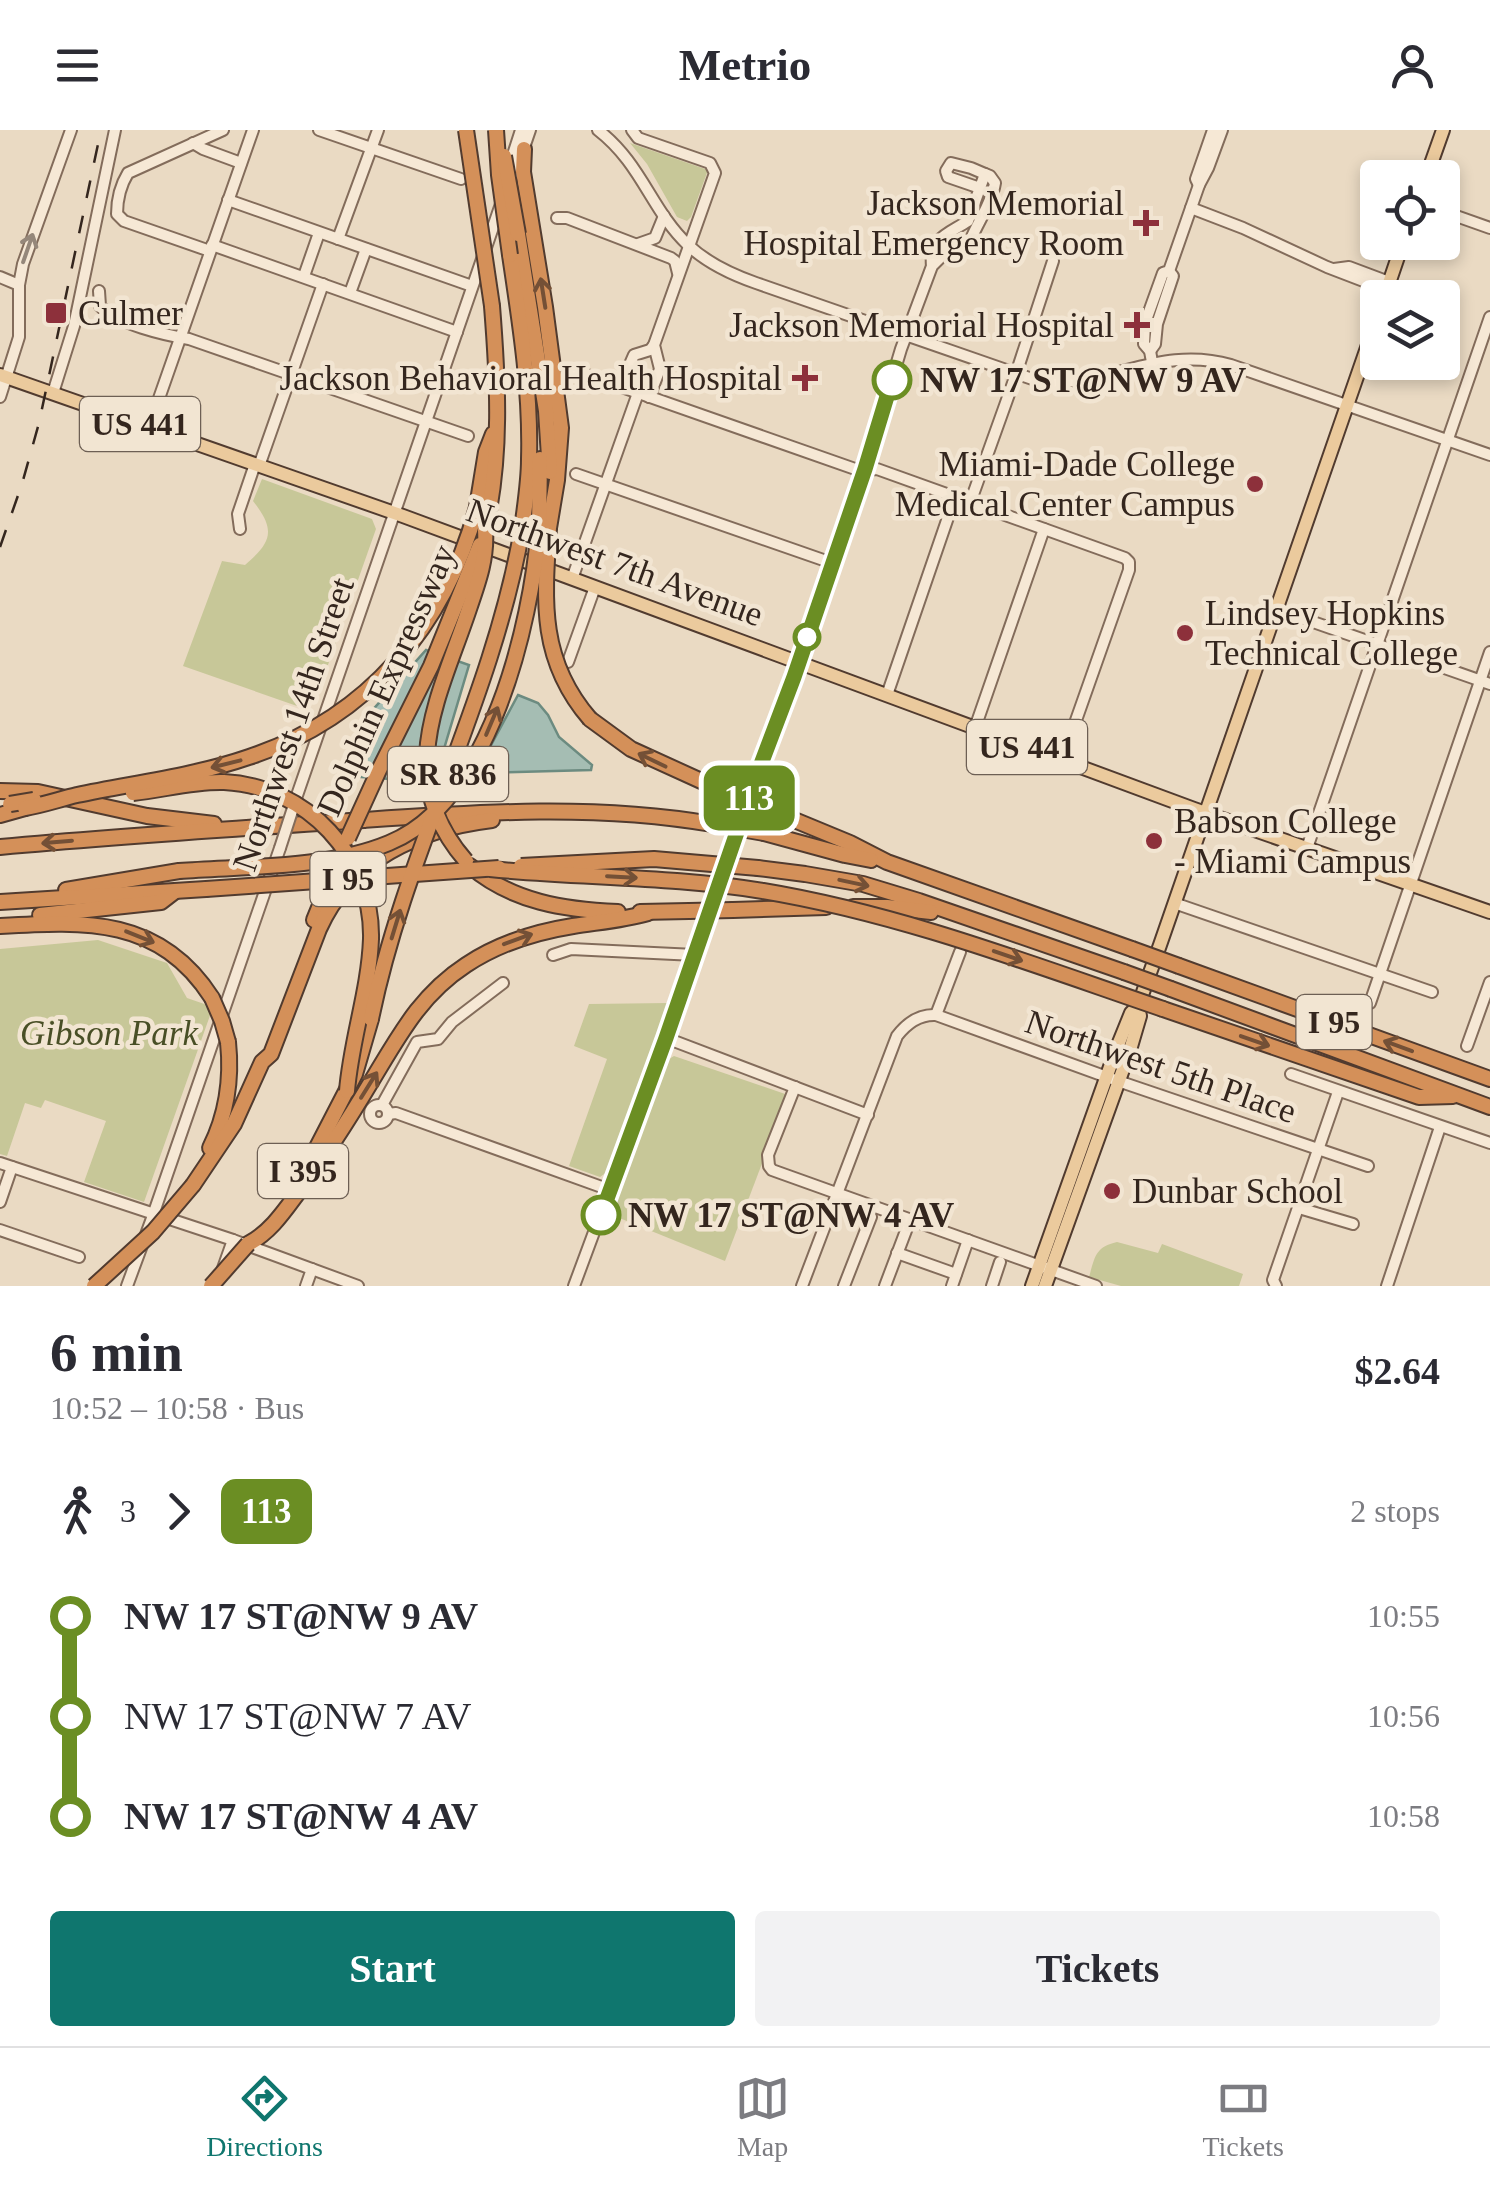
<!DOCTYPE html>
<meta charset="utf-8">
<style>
body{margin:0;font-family:Georgia,serif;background:#f2f2f3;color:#2b2b33;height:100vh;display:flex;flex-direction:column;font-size:38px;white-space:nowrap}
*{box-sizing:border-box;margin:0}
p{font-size:32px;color:#7c7c81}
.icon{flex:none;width:55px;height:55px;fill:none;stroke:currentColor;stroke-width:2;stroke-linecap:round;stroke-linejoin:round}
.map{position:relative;height:1156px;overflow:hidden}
.side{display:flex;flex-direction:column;background:#fff;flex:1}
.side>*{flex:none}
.badge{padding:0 20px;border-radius:15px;font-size:35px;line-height:65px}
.buttons{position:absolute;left:1360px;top:30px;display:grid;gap:20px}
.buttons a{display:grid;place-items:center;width:100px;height:100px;border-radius:10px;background:#fff;box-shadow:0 5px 15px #0003;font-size:50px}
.map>.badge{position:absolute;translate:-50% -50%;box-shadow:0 0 0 5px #fff}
.legs{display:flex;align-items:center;gap:15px;height:110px;padding:0 50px;font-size:32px}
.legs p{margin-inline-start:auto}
.summary{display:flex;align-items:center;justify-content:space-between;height:170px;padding:0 50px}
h1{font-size:55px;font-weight:800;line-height:75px}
.primary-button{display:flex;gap:20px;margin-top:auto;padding:20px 50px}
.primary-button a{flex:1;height:115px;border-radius:10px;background:#0f766e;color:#fff;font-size:40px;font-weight:800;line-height:115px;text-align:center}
.primary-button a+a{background:#f2f2f3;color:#2b2b33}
ul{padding:0 50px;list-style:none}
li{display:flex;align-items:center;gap:35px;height:100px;font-size:38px}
li i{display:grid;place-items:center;width:15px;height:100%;margin:0 12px;background:currentColor}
li i::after{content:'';width:25px;height:25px;margin:-12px;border:8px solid;border-radius:50%;background:#fff}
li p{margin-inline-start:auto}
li:first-child i{background:linear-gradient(#0000 50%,currentColor 0)}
li:last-child i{background:linear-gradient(currentColor 50%,#0000 0)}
header{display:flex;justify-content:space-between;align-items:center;height:130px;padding:0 50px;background:#fff;font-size:45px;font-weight:800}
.tabs{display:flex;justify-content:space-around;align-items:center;height:140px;border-top:2px solid #e1e1e2;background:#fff;font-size:28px;color:#7c7c81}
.tabs a{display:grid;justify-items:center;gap:5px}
.tabs .selected{color:#0f766e}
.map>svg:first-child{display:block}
.green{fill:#c7c798}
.water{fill:#a5bdb3;stroke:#6c8b80;stroke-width:2.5}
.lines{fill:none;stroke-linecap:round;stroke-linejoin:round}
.minor-casing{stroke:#836c5b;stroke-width:14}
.major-casing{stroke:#513b2f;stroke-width:16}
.highway-casing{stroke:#513b2f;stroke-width:18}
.minor{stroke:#f6e8d5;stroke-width:10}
.major{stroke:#ebca9d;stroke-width:12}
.highway{stroke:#d49059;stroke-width:14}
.rail{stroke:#34261e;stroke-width:2.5;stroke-dasharray:18 18;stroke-linecap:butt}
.minor-bridge-casing{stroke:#836c5b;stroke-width:14;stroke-linecap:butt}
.highway-bridge-casing{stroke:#513b2f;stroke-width:18;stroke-linecap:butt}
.minor-bridge{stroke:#f6e8d5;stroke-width:10}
.highway-bridge{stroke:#d49059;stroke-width:14}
.oneway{stroke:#95877a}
.oneway2{stroke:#745036}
.line-1-casing{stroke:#fff;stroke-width:22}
.line-1{stroke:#6b8e23;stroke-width:15}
.poi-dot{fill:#8d303b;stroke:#f2e5d2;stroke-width:4}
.stop-1-dot{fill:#fff;stroke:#6b8e23;stroke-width:5}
.labels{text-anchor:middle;stroke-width:9;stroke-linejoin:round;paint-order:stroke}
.shield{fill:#f2e5d2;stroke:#6d5f54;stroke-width:2.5}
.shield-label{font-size:32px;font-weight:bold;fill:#34261e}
.poi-label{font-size:35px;fill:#34261e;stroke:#f2e5d2;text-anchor:end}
.stop-label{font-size:35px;font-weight:bold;fill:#34261e;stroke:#f2e5d2;text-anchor:start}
.street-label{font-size:35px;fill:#34261e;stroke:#f2e5d2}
.park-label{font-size:35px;font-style:italic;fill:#494f26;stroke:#f2e5d2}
</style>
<header><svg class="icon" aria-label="menu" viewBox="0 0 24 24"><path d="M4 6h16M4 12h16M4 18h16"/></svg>Metrio<svg class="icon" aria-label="person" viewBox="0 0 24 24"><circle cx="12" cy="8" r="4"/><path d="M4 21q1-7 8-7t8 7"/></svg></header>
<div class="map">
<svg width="1490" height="1156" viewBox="0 0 1490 1156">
<rect width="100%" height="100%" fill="#eadac3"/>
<g class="green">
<path d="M630 13 708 40 691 87 687 91 677 87 647 34Z"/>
<path d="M262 349 372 389 376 399 323 549C309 561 301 551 297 576L183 536 222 431 245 435C272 412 276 400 253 371Z"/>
<path d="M98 810 167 833 187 868 213 877 144 1072 84 1052 106 991 45 970 41 978 25 973 7 1026 0 1024V819Z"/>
<path d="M668 873 607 1042 600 1047 569 1036 607 929 574 916 589 874Z"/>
<path d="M674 926 788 965 725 1131 612 1085 669 929Z"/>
<path d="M1117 1112 1158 1123 1162 1114 1243 1144 1239 1156H1121L1089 1147C1095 1127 1095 1117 1117 1112Z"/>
</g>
<g class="water">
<path d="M426 520 469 535 435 649 405 650 348 646 370 583Z"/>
<path d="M518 565 538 573 548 585 559 607 592 635 591 640 484 643 489 619Z"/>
</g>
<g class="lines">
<g class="minor-casing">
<g id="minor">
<path d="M319 0 461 49"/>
<path d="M598 0C642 34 651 80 688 115 706 132 733 145 756 153L1038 251C1109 259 1158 214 1231 235L1490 325"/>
<path d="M632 0 638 8 710 33 715 43 654 215 660 239 649 267"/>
<path d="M193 13 203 19 241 33"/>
<path d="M509 37 521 0"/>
<path d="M509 53 517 38 530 0"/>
<path d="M1199 55 1196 49 1213 0"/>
<path d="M980 58 948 47 946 41 951 33 971 38 985 44"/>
<path d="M228 70 472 156"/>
<path d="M1191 78 1243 98 1327 137 1387 160"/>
<path d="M1442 81 1490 98"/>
<path d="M557 88H567L671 128 675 131 678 143"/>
<path d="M338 109 378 0"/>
<path d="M638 114 655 108 664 86"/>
<path d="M212 115 457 202"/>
<path d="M210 121 124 91 117 84C117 69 120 56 128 43L223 0"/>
<path d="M1334 139 1349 137 1389 152"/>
<path d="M304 146 319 103"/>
<path d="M0 147 19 155"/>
<path d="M99 161 100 176C117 194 165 205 189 209L468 306"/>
<path d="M350 163 366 119"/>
<path d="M1150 221 1155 214 1157 194 1173 146 1169 141"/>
<path d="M1152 232 1150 221 1144 214 1145 193 1163 143 1169 141 1199 55 1208 38 1222 0"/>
<path d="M576 241 858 340 877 339 1125 428 1129 432V440L1062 630"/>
<path d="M620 257 634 225 650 220 654 215"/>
<path d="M53 263 74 196 115 0"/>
<path d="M0 267 19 207V155L23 134 71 0"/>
<path d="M149 297 253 0"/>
<path d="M259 336 323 154"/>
<path d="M576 344 832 433"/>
<path d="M970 373 1013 253 1053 131"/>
<path d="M240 399 238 384 255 334"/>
<path d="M572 449 638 263"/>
<path d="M1276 479 1490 554"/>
<path d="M568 532 595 457"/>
<path d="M887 565 955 367"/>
<path d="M975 598 1044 399"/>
<path d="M293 677 501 74"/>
<path d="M1307 718 1490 187"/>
<path d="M1174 773 1432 862"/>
<path d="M553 825 571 819 695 825"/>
<path d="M1370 873 1490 522"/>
<path d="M936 885 960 822"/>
<path d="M666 908 868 985"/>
<path d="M1467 916 1490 852"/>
<path d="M1291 944 1490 1013"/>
<path d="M795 957 768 1025 769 1036 772 1040 1096 1156"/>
<path d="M382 975 417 912 438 909 452 892 503 853"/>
<circle cx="379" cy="984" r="9"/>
<path d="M388 984 396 983 610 1060"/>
<path d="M0 1033 233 1110 358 1156"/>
<path d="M0 1072 12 1037"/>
<path d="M1299 1078 1353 1094"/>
<path d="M0 1100 79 1127"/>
<path d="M897 1123 956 1144"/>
<path d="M222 1141 233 1110"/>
<path d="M127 1156 151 1091 280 718"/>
<path d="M306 1156 312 1139"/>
<path d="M574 1156 666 908 755 650 794 547 865 339 901 219 932 136C929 108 948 104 968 91L985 44 990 46 995 53C992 72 979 90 971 109L944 124 932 136"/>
<path d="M802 1156 897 906C907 893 919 884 936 885L1118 951 1368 1036"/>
<path d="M844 1156 871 1087"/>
<path d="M885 1156 910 1090"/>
<path d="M952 1156 968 1110"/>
<path d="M992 1156 1000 1132"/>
<path d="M1276 1156 1273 1150 1338 962"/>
<path d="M1387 1156 1440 997"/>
</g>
</g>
<g class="major-casing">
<g id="major">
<path d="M1426 48 1443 0"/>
<path d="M1384 168 1403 112"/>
<path d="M0 245 403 386 1194 679 1490 782"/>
<path d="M1032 1156 1116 920 1131 883 1138 876 1160 815 1378 186"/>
<path d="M1045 1156 1130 920 1140 886 1138 876"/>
</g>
</g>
<g class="highway-casing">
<g id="highway">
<path d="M524 19 523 42 545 177 561 298 557 350 549 398"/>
<path d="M518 104 546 281 550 342"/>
<path d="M510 125C520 192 531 261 529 329 529 352 525 376 522 399"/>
<path d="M477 377 486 322 493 304"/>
<path d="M539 397 540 329"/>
<path d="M485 400C502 326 498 251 492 176"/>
<path d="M590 589 631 619 721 660"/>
<path d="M0 661 38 662 147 686 214 694"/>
<path d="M775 682 850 713 887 732 1132 819"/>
<path d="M0 685 25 678"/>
<path d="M764 703 845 725 871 730"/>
<path d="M0 717C121 706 242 698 364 690 481 682 596 674 712 694"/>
<path d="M470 736C512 772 565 780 618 782"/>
<path d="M758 738 805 744 863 754 919 771 1124 842"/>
<path d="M66 760 179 741"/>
<path d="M0 772 206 759"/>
<path d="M853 777H887L931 782"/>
<path d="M733 780 826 777"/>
<path d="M640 782 689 781"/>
<path d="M40 785 161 772 174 762"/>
<path d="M314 790 344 717"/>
<path d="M0 796C86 791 160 787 212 868"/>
<path d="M1179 836 1490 949"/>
<path d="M1171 859 1490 977"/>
<path d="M1163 879 1419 967 1453 966"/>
<path d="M210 1018C227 984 232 950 228 912"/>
<path d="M311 1029 355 944 371 889"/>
<path d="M193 1055 234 994 262 932 271 924 319 799C350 729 419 699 492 690"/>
<path d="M248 1114C271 1102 285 1080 300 1060 326 1025 349 989 371 952 399 906 420 865 466 835 499 813 535 802 573 796 598 792 624 790 648 783"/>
</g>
</g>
<use href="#minor" class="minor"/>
<use href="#major" class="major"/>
<use href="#highway" class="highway"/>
<path class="rail" d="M0 417 22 354 39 293 101 0"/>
<g class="minor-bridge-casing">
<path id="minor-bridge" d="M280 718 293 678"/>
</g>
<g class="highway-bridge-casing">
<g id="highway-bridge">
<path d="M466 0 492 176"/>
<path d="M496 0 499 45 510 125"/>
<path d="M504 26 518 104"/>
<path d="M549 398C544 471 539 530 590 589"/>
<path d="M721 660 775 682"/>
<path d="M133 663C163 660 193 651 224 652 307 656 373 727 371 809 369 861 351 910 347 961"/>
<path d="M10 674 34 670"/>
<path d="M25 678C43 675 60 669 77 665 134 653 194 646 249 627 368 588 445 496 477 377"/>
<path d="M712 694 764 703"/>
<path d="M348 708 379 640 431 536 480 415"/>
<path d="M466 731C392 646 440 567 470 476 479 450 487 427 485 400"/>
<path d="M521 736 654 729 758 738"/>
<path d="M490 739C581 748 672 746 763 761 901 784 1031 834 1163 879"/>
<path d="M179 741C246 736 326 739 389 713 490 672 531 495 539 397"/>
<path d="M206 759 499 738"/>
<path d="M689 781 733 780"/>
<path d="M1132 819 1179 836"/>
<path d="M1124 842 1171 859"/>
<path d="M212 868 222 891 228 912"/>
<path d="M371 889C405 721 493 568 522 399"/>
<path d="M94 1156 153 1102 193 1055"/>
<path d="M211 1156 248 1114"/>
</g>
</g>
<use href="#minor-bridge" class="minor-bridge"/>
<use href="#highway-bridge" class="highway-bridge"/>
</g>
<defs><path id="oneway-shaft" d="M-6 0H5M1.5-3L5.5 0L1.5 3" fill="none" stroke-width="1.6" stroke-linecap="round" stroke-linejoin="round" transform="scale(2.5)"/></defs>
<use class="oneway" href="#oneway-shaft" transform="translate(28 118) rotate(-71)"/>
<g class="oneway2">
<use href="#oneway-shaft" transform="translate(543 163) rotate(-99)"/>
<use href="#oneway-shaft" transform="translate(492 591) rotate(-67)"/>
<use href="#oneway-shaft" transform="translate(652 630) rotate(-154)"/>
<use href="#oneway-shaft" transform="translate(226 634) rotate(166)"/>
<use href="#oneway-shaft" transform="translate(57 712) rotate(175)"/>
<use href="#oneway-shaft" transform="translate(622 747) rotate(3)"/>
<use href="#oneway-shaft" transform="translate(854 753) rotate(12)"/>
<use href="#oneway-shaft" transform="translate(396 794) rotate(-73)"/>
<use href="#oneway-shaft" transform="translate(140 807) rotate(22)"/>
<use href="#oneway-shaft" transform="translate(518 809) rotate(-20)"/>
<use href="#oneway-shaft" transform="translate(1008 826) rotate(19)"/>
<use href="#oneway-shaft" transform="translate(1255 911) rotate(19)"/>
<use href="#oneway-shaft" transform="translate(1398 916) rotate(-160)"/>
<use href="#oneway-shaft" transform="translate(369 955) rotate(-58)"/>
</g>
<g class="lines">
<g class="line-1-casing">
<path id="line-1" d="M601 1085 666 908 755 650 794 547 865 339 892 250"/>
</g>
<use href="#line-1" class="line-1"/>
</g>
<g class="poi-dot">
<path d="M1141 78h10v10h10v10h-10v10h-10v-10h-10v-10h10z"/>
<rect x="44" y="171" width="24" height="24" rx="5"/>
<path d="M1132 180h10v10h10v10h-10v10h-10v-10h-10v-10h10z"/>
<path d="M800 233h10v10h10v10h-10v10h-10v-10h-10v-10h10z"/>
<circle cx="1255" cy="354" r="10"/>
<circle cx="1185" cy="503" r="10"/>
<circle cx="1154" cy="711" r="10"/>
<circle cx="1112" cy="1061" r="10"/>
</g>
<g class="stop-1-dot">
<circle cx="892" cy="250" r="18"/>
<circle cx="807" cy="507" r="12"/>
<circle cx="601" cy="1085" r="18"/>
</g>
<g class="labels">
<g class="shield">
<rect x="80" y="267" width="120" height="54" rx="8"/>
<rect x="967" y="590" width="120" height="54" rx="8"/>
<rect x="388" y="617" width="120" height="54" rx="8"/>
<rect x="310.5" y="722" width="75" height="54" rx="8"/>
<rect x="1296.5" y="865" width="75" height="54" rx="8"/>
<rect x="258" y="1014" width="90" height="54" rx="8"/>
</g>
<g class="shield-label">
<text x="140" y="305">US 441</text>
<text x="1027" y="628">US 441</text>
<text x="448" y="655">SR 836</text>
<text x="348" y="760">I 95</text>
<text x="1334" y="903">I 95</text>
<text x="303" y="1052">I 395</text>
</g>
<g class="poi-label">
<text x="1124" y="85">Jackson Memorial<tspan x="1124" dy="40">Hospital Emergency Room</tspan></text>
<text x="78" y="195" text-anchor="start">Culmer</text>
<text x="1114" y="207">Jackson Memorial Hospital</text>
<text x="782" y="260">Jackson Behavioral Health Hospital</text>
<text x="1235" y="346">Miami-Dade College<tspan x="1235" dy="40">Medical Center Campus</tspan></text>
<text x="1205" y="495" text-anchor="start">Lindsey Hopkins<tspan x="1205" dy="40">Technical College</tspan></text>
<text x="1174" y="703" text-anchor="start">Babson College<tspan x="1174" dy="40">- Miami Campus</tspan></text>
<text x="1132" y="1073" text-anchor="start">Dunbar School</text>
</g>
<g class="stop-label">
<text x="920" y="262">NW 17 ST@NW 9 AV</text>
<text x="628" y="1097">NW 17 ST@NW 4 AV</text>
</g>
<g class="street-label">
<text transform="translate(615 432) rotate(20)" y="12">Northwest 7th Avenue</text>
<text transform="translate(386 550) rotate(-66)" y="12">Dolphin Expressway</text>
<text transform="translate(293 594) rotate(-71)" y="12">Northwest 14th Street</text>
<text transform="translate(1161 936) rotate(19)" y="12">Northwest 5th Place</text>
</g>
<g class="park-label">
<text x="109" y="915">Gibson Park</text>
</g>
</g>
</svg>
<div class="buttons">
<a><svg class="icon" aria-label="locate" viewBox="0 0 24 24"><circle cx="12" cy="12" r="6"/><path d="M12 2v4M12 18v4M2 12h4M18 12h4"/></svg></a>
<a><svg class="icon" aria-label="layers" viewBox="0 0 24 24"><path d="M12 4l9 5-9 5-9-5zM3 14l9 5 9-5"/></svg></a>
</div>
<b class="badge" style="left:749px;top:668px;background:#6b8e23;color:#fff">113</b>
</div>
<section class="side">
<div class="summary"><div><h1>6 min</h1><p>10:52 – 10:58 · Bus</p></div><b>$2.64</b></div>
<div class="legs"><svg class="icon" aria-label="walk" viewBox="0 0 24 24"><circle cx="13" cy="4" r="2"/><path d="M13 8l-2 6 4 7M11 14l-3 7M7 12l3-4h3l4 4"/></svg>3<svg class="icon" aria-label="forward" viewBox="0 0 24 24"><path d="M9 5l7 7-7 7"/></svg><b class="badge" style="background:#6b8e23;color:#fff">113</b><p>2 stops</p></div>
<ul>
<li><i style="color:#6b8e23"></i><b>NW 17 ST@NW 9 AV</b><p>10:55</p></li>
<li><i style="color:#6b8e23"></i><span>NW 17 ST@NW 7 AV</span><p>10:56</p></li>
<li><i style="color:#6b8e23"></i><b>NW 17 ST@NW 4 AV</b><p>10:58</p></li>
</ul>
<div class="primary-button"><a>Start</a><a>Tickets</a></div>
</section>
<nav class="tabs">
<a class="selected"><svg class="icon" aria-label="directions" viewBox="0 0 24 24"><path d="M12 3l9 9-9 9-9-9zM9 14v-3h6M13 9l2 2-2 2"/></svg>Directions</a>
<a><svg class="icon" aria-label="map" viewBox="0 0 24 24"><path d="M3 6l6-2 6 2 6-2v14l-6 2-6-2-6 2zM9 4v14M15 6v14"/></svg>Map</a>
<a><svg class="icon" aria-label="tickets" viewBox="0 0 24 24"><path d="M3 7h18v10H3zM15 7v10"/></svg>Tickets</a>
</nav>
